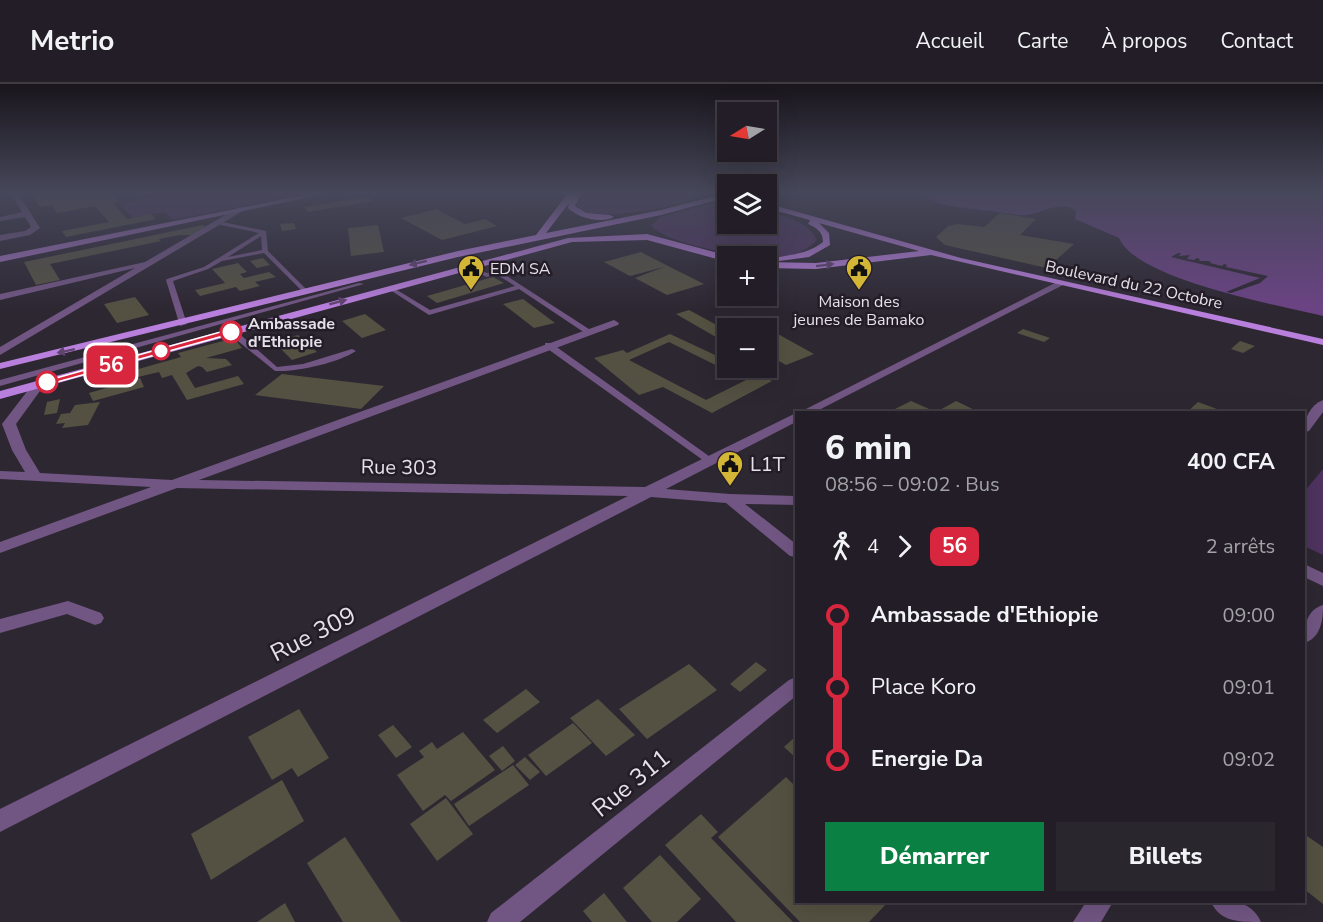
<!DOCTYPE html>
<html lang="fr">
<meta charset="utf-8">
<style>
body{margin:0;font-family:"Nunito Sans",sans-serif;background:#2a262e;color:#f1f3f6;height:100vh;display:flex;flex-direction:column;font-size:22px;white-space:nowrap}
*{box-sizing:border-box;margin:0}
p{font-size:20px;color:#a2a2a7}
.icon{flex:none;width:33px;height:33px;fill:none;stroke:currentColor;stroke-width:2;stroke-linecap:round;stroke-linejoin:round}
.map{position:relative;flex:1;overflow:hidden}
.panel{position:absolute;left:795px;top:327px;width:510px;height:492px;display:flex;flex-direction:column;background:#221d26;border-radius:0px;box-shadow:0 6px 24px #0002,0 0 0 2px #3f3b43}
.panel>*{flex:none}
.badge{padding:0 12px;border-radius:9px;font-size:21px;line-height:39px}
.needle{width:39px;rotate:259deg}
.tools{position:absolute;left:717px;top:18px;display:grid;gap:12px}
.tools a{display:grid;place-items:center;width:60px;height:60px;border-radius:0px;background:#221d26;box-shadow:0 6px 24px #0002,0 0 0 2px #3f3b43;font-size:30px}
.map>.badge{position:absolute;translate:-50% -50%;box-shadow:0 0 0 3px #fff}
.legs{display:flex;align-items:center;gap:9px;height:66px;padding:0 30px;font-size:20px}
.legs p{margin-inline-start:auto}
.head{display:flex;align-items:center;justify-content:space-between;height:102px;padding:0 30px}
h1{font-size:33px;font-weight:800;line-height:45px}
.cta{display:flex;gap:12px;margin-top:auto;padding:12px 30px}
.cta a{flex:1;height:69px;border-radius:0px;background:#0b8043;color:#fff;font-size:24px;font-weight:800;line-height:69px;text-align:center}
.cta a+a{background:#2a262e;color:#f1f3f6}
ul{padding:0 30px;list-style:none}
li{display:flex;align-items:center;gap:21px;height:72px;font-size:22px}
li i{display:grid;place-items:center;width:9px;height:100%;margin:0 8px;background:currentColor}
li i::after{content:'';width:15px;height:15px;margin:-8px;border:4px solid;border-radius:50%;background:#221d26}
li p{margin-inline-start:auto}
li:first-child i{background:linear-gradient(#0000 50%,currentColor 0)}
li:last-child i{background:linear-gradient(currentColor 50%,#0000 0)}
header{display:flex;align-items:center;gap:36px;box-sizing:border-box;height:84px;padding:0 30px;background:#221d26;border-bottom:2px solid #3f3b43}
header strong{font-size:28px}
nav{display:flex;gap:33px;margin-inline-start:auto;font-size:21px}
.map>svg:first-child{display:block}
.green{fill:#4e335f}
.water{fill:#6b4384}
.pier{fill:#2d2732}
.building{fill:#545142;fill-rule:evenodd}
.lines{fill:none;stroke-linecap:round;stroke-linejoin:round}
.lane{fill:#715683;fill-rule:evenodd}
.street{fill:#715683;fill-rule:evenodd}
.secondary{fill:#9a6eb6;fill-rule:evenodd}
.primary{fill:#b97fdd;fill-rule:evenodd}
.oneway{fill:#604470}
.line-1{fill:#d7263d;stroke:#fff;stroke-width:1.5}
.stop-1-dot{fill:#fff;stroke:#d7263d;stroke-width:3}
.labels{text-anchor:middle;stroke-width:5;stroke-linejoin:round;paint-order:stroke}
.far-poi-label{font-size:16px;fill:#e6e1e9;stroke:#241d28;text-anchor:start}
.far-street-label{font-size:16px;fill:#e6e1e9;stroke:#241d28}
.far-stop-label{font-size:16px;font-weight:bold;fill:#e6e1e9;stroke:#241d28;text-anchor:start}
.poi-label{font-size:20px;fill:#e6e1e9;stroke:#241d28;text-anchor:start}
.street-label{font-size:20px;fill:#e6e1e9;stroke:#241d28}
.near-street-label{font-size:24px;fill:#e6e1e9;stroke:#241d28}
</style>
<header>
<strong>Metrio</strong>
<nav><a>Accueil</a><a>Carte</a><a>À propos</a><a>Contact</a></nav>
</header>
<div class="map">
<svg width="1323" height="838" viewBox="0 0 1323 838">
<rect width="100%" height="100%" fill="#2d2732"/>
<g class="green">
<path d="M151 109H310L173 136 164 128 132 134 120 120 154 113Z"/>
<path d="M586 109H710L713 110C671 121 628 135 584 129L577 121Z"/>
<path d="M727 115 728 140H766L767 127C784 132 809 138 817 156 808 165 798 171 785 172 755 177 672 162 651 142L660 133Z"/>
<path d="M1323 385V471L1304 462V408Z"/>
</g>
<path class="water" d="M918 109H1323V232C1278 221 1137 196 1119 154L1075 135 1076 127C1062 115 1042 129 1027 131 1017 132 1009 129 999 128 971 124 942 125 918 109Z"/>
<path class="pier" d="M1178 169H1181L1179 172 1190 171 1187 175 1194 176 1197 174 1200 175 1199 177H1208L1211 178 1210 179 1222 182 1224 180 1227 181 1226 183 1268 192 1260 199 1231 209 1226 208 1260 194 1171 173Z"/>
<g class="building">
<path d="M30 109H110L119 118 113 119 127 135 151 130 156 135 66 153 62 147 109 138 95 122 57 129 52 121 40 123Z"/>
<path d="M368 113 373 117 308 128 304 123Z"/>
<path d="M436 125 465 140 485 135 497 142 442 156 401 134Z"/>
<path d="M1000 129 1036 135 1020 151 1074 160 1047 184 945 161 936 153 948 142 957 140 984 143Z"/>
<path d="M294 139 296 145 282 147 280 140Z"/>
<path d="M203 141 205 143 191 151H179L159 155 161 157 50 180 60 196 36 201 24 178Z"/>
<path d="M378 141 384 168 351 172 348 144Z"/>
<path d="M641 168 668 182 704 200 667 211 635 194 664 183 630 192 604 178Z"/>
<path d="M263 174 270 181 257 184 250 177Z"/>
<path d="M238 179 247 188 240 190 244 194 269 188 276 193 255 198 260 202 240 207 236 203 200 212 195 206 225 199 212 185Z"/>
<path d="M493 193 504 199 437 219 427 212Z"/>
<path d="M135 213 149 231 117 239 104 220Z"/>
<path d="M523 215 555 239 534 244 503 220Z"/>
<path d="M689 226 724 245 728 244V260L676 230Z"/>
<path d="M365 230 386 246 362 254 342 237Z"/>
<path d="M751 236 767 244 814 270 786 281 766 270V244H728Z"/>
<path d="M1023 245 1050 254 1044 258 1017 249Z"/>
<path d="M670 250 728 277V284H743L772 297 712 329 663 303 639 311 594 274 623 266 627 269ZM669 258 746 296 706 316 629 276Z"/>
<path d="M298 251 317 268 292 276 274 258Z"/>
<path d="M234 254 242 264 206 274 226 275 232 281 207 288 202 283 198 282 186 289 195 304 238 292 244 300 187 316 172 291 162 294 159 288 138 293 135 286 181 273 178 269Z"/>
<path d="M1240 257 1255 262 1243 269 1231 265Z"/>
<path d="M282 290 384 302 361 325 255 311Z"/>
<path d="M140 294 144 303 93 317 89 309Z"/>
<path d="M60 315 57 329 44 331 47 318Z"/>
<path d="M911 317 936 328H889Z"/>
<path d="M956 317 979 328H944L940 326Z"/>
<path d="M100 318 88 341 62 344 65 339 56 340 61 330 70 329 75 321Z"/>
<path d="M1198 318 1225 328H1187Z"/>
<path d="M756 578 767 586 740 608 730 600Z"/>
<path d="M689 580 717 606 647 655 619 625Z"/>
<path d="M526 605 540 618 497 649 483 636Z"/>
<path d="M598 615 635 651 606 672 570 634Z"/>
<path d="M299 625 329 674 298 693 292 684 272 696 248 653Z"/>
<path d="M573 639 592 659 546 692 528 671Z"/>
<path d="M393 641 412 663 396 674 378 651Z"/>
<path d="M463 648 495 686 451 717 445 711 423 727 397 691 424 673 419 667 432 658 437 665Z"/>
<path d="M796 652V674L784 663Z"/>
<path d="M503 662 515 677 502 687 489 672Z"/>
<path d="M525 673 540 688 530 696 515 681Z"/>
<path d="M513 681 529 701 469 742 454 720Z"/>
<path d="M786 693 796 703V818H888L869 838H800L718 753Z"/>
<path d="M282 696 304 737 211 796 191 750Z"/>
<path d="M446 714 473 750 437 777 410 740Z"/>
<path d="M701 730 718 748 711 754 793 838H736L665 761Z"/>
<path d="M1307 752 1323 763V820L1304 805V756Z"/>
<path d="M345 753 401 838H343L307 779Z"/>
<path d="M660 771 701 815 677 838H652L623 804Z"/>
<path d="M604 809 627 838H592L583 827Z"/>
<path d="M285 819 295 838H257Z"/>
</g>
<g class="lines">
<g class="lane">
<path d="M218 137 266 147 268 167 308 207V209H304L264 169 222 177 208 185 173 197 187 240 180 242 166 196 167 195 204 183 259 149 216 140 215 139ZM261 152 262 166 228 173Z"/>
<path d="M466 182H470L487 189 499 187 592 247 585 249 519 205 429 231 387 204 392 203 430 226 515 202 496 190 487 193 466 184Z"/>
<path d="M359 199 364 200 0 302V296Z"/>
<path d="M228 245H234L277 283 303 280 352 265 356 267C338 279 297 288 275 287L228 249Z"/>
<path d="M545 259H551L713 375 715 377 713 379H707L545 263Z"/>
</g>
<g class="street">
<path d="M10 109H18L40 144 30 151 0 157V151L25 147 31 143 25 133 0 137V133L22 128Z"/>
<path d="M239 123 246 125 0 271V263L135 184 0 216V210L145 178Z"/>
<path d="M1057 198 1065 200 815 328H800Z"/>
<path d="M614 236 619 239 618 241 199 396 645 403 796 329V338L666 405 730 410 796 412V421L745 420 796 460V473L790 472 726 419 651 413 0 748V725L628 412 177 404 0 469V458L151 403 0 395V387L25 388 12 366 2 340 35 297H43L45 300 16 340 26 366 40 389 172 396Z"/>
<path d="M1323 316V328L1309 347 1304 348C1304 335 1310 321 1323 316Z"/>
<path d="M1304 480 1323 489V502L1304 493Z"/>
<path d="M68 517 101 529 104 534 101 539 95 541 67 530 0 549V535Z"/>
<path d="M1323 521C1323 536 1321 554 1304 559 1304 543 1306 526 1323 521Z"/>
<path d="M796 593V612L520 838H487L491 829 789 596Z"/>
<path d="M1086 818H1113L1101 838H1073Z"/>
<path d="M1211 818C1231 816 1251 816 1261 838 1239 838 1220 838 1211 818Z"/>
</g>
<path class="secondary" d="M314 109H329L0 178V172Z"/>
<g class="primary">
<path d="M568 109H582L575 122 586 129 610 131 614 133C602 140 578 134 568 124L569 119 546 149 661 126 727 109 728 113 661 131 458 173 0 285V279L458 167 536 151Z"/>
<path d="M766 119 961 174 1323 255V261L931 171 816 185 766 184V178L816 179 919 167 819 139 829 149 830 161 809 173 779 177V173C795 170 809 169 823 158 823 148 817 144 808 140L810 136 766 124Z"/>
<path d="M647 150 729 172 728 178 647 156 572 158 0 315V307L568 154Z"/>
</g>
</g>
<defs><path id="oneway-solid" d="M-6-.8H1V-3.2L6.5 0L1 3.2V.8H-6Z" transform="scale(1.5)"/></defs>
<g class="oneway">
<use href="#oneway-solid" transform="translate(418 179) rotate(166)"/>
<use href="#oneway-solid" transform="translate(825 181) rotate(-7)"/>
<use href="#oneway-solid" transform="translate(338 218) rotate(-15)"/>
<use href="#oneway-solid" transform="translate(66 267) rotate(168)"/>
</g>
<linearGradient id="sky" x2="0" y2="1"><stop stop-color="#19151c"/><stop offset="0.48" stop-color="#46475a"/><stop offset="1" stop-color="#46475a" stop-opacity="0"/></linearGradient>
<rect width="1323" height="226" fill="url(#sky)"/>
<path class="line-1" d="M231 245 235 248 234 249 50 300 42 298Z"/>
<defs>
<g id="civic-pin" transform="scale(1.35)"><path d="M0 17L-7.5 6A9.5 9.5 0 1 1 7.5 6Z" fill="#d3b635" stroke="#241d28"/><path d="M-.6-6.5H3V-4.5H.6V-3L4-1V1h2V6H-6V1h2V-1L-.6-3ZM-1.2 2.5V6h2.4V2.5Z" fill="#111"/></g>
</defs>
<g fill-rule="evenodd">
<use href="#civic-pin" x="471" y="184"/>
<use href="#civic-pin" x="859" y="184"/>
<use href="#civic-pin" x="730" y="380"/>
</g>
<g class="stop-1-dot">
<circle cx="231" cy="248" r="10"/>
<circle cx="161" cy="267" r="8"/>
<circle cx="47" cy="298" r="10"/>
</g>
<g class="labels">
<g class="far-poi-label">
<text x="490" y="190">EDM SA</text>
<text x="859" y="223" text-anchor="middle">Maison des<tspan x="859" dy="18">jeunes de Bamako</tspan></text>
</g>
<g class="far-street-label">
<text transform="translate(1134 200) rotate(12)" y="6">Boulevard du 22 Octobre</text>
</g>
<g class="far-stop-label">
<text x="248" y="245">Ambassade<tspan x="248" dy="18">d'Ethiopie</tspan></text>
</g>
<g class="poi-label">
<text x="750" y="387">L1T</text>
</g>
<g class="street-label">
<text transform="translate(399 383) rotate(1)" y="7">Rue 303</text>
</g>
<g class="near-street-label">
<text transform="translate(313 550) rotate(-27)" y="8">Rue 309</text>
<text transform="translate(631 699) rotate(-39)" y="8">Rue 311</text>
</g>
</g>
</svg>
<div class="tools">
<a><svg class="needle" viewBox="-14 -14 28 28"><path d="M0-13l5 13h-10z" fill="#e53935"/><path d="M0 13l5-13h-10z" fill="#a2a2a7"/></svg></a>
<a><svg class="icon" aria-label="layers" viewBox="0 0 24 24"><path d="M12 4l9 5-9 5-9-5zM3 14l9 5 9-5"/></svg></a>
<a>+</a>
<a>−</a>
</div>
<b class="badge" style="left:111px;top:281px;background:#d7263d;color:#fff">56</b>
<section class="panel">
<div class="head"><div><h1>6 min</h1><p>08:56 – 09:02 · Bus</p></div><b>400 CFA</b></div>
<div class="legs"><svg class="icon" aria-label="walk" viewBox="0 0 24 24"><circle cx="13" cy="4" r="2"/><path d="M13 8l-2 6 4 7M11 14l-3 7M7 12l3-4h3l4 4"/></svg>4<svg class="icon" aria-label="forward" viewBox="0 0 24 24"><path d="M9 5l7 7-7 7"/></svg><b class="badge" style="background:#d7263d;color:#fff">56</b><p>2 arrêts</p></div>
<ul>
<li><i style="color:#d7263d"></i><b>Ambassade d'Ethiopie</b><p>09:00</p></li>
<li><i style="color:#d7263d"></i><span>Place Koro</span><p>09:01</p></li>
<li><i style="color:#d7263d"></i><b>Energie Da</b><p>09:02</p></li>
</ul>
<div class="cta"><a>Démarrer</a><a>Billets</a></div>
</section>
</div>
